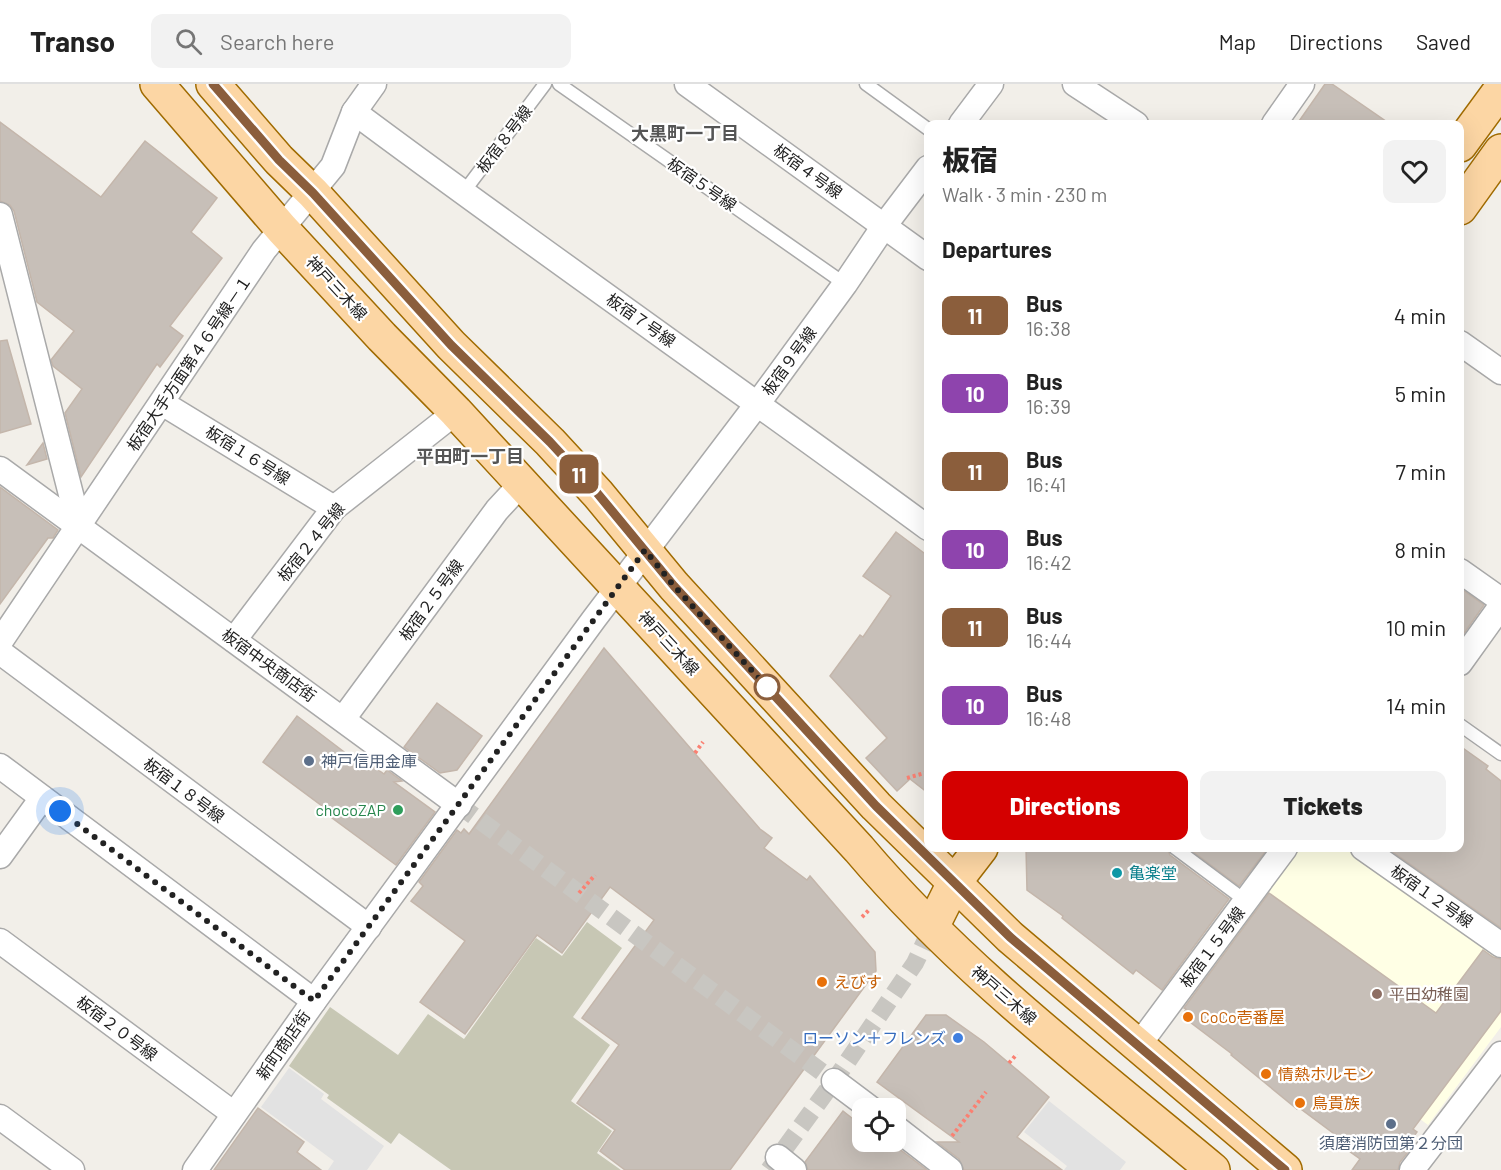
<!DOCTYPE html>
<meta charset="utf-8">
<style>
body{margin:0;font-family:Barlow,"Noto Sans JP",sans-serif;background:#f2f2f2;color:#222;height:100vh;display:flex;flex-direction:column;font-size:22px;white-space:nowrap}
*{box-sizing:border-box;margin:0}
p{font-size:20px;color:#767676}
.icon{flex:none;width:33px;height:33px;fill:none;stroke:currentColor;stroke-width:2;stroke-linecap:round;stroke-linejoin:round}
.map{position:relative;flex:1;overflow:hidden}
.panel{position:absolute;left:924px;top:36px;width:540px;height:732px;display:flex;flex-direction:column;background:#fff;border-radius:12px;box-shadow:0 6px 24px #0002}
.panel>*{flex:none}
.badge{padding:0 12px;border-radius:9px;font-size:21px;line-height:39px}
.controls{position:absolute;left:852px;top:1014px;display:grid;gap:12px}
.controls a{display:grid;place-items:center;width:54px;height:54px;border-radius:12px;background:#fff;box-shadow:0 6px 24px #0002;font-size:30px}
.you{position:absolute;width:30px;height:30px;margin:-15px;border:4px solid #fff;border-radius:50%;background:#1a73e8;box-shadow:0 0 0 9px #1a73e833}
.map>.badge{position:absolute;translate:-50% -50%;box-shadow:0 0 0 3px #fff}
h2{padding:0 18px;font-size:22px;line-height:54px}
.round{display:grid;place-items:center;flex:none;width:63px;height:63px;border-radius:12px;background:#f2f2f2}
.headline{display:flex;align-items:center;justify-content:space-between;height:102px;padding:0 18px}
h1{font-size:28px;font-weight:800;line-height:45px}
.button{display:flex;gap:12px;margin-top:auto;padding:12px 18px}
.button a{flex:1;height:69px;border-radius:12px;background:#d40000;color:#fff;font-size:24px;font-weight:800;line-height:69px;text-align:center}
.button a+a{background:#f2f2f2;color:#222}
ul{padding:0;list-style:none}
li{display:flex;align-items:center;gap:18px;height:78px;padding:0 18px}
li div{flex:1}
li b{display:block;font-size:22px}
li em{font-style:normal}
li .badge{min-width:66px;font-weight:700;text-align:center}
header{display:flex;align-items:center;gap:36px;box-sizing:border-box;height:84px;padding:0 30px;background:#fff;border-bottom:2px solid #e0e0e0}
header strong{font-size:28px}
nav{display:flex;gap:33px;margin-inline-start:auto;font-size:21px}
.search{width:420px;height:54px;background:#f2f2f2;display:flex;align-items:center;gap:15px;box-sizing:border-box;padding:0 21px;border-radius:12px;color:#767676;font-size:22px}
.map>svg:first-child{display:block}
.education{fill:#ffffe5}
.construction{fill:#c7c7b4}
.parking{fill:#e2e2e2}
.building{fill:#c7bfb8;stroke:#c4b6ab;stroke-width:1.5}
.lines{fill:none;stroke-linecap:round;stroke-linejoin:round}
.pedestrian-tunnel{stroke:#c8c6c1;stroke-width:18;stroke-dasharray:18 9;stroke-linecap:butt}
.service-casing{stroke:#a9a9a9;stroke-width:15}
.minor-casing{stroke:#a9a9a9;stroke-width:27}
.primary-casing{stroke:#a06b00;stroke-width:36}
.path{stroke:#fa8072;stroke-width:4;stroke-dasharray:3 3;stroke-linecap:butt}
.service{stroke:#fff;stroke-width:12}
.minor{stroke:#fff;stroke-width:24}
.primary{stroke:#fcd6a4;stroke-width:33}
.line-casing{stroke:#fff;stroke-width:14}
.line{stroke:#8b5e3c;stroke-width:9}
.walk{stroke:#222;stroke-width:6;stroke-dasharray:0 10.8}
.stop-dot{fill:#fff;stroke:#8b5e3c;stroke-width:3}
.service-dot{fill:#5c6f8a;stroke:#fff;stroke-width:2}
.leisure-dot{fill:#2e9e5b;stroke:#fff;stroke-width:2}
.culture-dot{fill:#0f9aa8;stroke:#fff;stroke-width:2}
.food-dot{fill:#e8710a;stroke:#fff;stroke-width:2}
.education-dot{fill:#8d6e63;stroke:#fff;stroke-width:2}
.shop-dot{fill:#3f7fe0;stroke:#fff;stroke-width:2}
.labels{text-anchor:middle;stroke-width:4.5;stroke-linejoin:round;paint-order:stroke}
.street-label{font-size:16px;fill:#222;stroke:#fff}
.service-label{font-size:16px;fill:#4e5e75;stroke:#fff;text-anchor:start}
.leisure-label{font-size:16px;fill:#27864d;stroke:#fff;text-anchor:end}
.culture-label{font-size:16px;fill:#0d838f;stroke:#fff;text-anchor:start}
.food-label{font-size:16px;fill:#c56008;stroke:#fff;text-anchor:start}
.education-label{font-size:16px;fill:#785e54;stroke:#fff;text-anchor:start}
.shop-label{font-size:16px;fill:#366cbe;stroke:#fff;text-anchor:end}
.neighbourhood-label{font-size:18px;font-weight:bold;fill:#555;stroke:#fff}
</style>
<header>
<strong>Transo</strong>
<div class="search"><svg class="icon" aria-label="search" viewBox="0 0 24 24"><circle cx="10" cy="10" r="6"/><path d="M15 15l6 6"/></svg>Search here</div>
<nav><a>Map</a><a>Directions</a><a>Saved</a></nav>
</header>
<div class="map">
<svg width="1501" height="1086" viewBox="0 0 1501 1086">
<rect width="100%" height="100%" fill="#f2efe9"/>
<path class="education" d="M1292 764H1351L1501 875V943L1428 1041 1210 877Z"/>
<path class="construction" d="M587 838 622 864 573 933 610 961 571 1017 612 1047 597 1069 621 1086H451L399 1049 391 1060 327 1014 329 1011 289 982 330 923 398 971 428 930 464 955 536 854 562 872Z"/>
<g class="parking">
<path d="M289 984 324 1010 321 1015 384 1062 367 1086H328L334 1077 261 1023Z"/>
<path d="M1049 1017 1126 1078 1120 1086H1064L1067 1082 1024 1048Z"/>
</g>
<g class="building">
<path d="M1325 0H1332L1390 40H1297Z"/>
<path d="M0 38 101 113 145 57 217 114 191 148 222 174 170 242 183 252 160 283 157 280 81 393 65 329 82 305 53 282 51 276 74 247 37 218 14 127 10 121 0 117Z"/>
<path d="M7 256 31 340 0 349V257Z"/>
<path d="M43 359 47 375 27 381Z"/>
<path d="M0 403 58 446 53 454H48L0 520Z"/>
<path d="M896 448 928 472V709L910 695 897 707 866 674 887 654 830 592 860 551 863 553 891 512 863 492Z"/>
<path d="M1460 504 1484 521 1460 555Z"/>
<path d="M604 564 760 745 772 754 764 764 807 796 810 792 875 868 876 887 730 1086H625L600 1067 615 1046 577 1019 619 961 582 934 654 836 610 803 562 869 537 851 465 950 420 918 465 857 411 817 423 802 419 798 457 746 461 749 464 745 469 750Z"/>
<path d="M437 619 482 652 457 686 440 689 404 663Z"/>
<path d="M297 632 360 680 363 675 384 690 387 686 402 697 394 698 435 728 396 781 324 728 326 725 263 678Z"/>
<path d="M1460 662 1488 682 1486 685 1501 697V844L1387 764H1460Z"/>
<path d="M1026 764H1167L1170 771 1229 815 1162 906 1136 886 1133 890 1062 834 1063 832 1027 806Z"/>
<path d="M1188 764H1268L1239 802Z"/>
<path d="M1269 809 1436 929 1483 866 1493 873 1501 875V927L1413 1045 1417 1048 1404 1066 1408 1068 1400 1078 1398 1086H1352L1360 1075 1342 1062 1345 1058 1298 1023 1297 1025 1231 971 1232 970 1182 932 1186 925 1184 924Z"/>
<path d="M926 931H946L984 958 1049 1013 1017 1053 1062 1086H964L959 1075 937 1058H959L877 998Z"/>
<path d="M258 1024 304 1058 297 1068 321 1086H214Z"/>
<path d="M843 1027 862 1042V1058H890L927 1086H808L805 1078Z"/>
</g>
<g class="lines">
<g class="pedestrian-tunnel">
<path d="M459 721 834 997"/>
<path d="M769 1086 834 997 915 879 932 843"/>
</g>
<g class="service-casing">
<g id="service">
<path d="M559 0 845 200"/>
<path d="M866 0 928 45"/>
<path d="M463 109 545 0"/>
<path d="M1460 641 1501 670"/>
<path d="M1175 764 1246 817"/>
</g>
</g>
<g class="minor-casing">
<g id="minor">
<path d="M687 0 928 174"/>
<path d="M1075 0 1136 40"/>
<path d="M354 28C543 169 738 304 928 444"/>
<path d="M961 40 991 0"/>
<path d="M1274 40 1302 0"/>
<path d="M0 131 79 442"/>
<path d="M1460 259 1501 288"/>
<path d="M162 319 334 424"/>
<path d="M0 385 459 721"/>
<path d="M1460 487 1501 516"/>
<path d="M234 556 334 424 456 328"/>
<path d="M0 558 264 166 333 82 354 28 374 0"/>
<path d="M0 568 369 843"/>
<path d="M1460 579 1501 522"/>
<path d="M343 635 497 426 522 399"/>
<path d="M0 682 314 917"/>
<path d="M1363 764 1501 861"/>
<path d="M0 772 42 714"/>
<path d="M0 857 234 1030"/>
<path d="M1138 962 1285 764"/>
<path d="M834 997 870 1024"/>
<path d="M0 1033 72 1086"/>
<path d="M896 1044 950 1086"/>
<path d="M778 1073 794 1086"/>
<path d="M195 1086 314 917 594 535 758 319 845 200 884 142 928 84"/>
<path d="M1412 1086 1501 970"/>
</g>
</g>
<g class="primary-casing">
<g id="primary">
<path d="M157 0 282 145 382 253 456 328 859 765C962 887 1091 984 1213 1086"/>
<path d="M213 0 279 76 313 109 451 261 550 358 598 410 674 502 876 722 1010 853 1285 1086"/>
<path d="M1460 61 1501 5"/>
<path d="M1460 124 1501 67"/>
<path d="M932 843 954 799 981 764"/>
</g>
</g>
<g class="path">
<path d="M695 669 703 658"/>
<path d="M907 694 928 688"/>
<path d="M579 809 595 791"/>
<path d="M862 833 870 825"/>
<path d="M1009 979 1017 970"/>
<path d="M952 1052 986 1008"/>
</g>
<use href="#service" class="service"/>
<use href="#minor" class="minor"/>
<use href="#primary" class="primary"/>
</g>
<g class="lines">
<g class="line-casing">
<path id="line" d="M213 0 279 76 313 109 451 261 550 358 598 410 674 502 876 722 1010 853 1285 1086"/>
</g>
<use href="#line" class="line"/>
<path class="walk" d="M60 727 314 917 645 466 674 502 767 603"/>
</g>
<circle class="stop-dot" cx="767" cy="603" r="12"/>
<g class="service-dot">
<circle cx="309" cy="677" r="6"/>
<circle cx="1391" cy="1040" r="6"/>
</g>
<circle class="leisure-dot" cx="398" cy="726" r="6"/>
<circle class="culture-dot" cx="1117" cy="789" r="6"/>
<g class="food-dot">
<circle cx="822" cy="898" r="6"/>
<circle cx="1188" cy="933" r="6"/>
<circle cx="1266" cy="990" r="6"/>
<circle cx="1300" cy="1019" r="6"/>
</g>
<circle class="education-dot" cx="1377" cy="910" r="6"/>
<circle class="shop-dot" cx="958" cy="954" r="6"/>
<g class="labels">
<g class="street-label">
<text transform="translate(504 55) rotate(-53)" y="6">板宿８号線</text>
<text transform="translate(808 87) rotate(36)" y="6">板宿４号線</text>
<text transform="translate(702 100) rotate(35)" y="6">板宿５号線</text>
<text transform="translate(337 204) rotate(47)" y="6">神戸三木線</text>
<text transform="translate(641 236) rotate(35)" y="6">板宿７号線</text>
<text transform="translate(789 277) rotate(-54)" y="6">板宿９号線</text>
<text transform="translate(189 279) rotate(-56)" y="6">板宿大手方面第４６号線－１</text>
<text transform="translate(248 371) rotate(32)" y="6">板宿１６号線</text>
<text transform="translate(311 458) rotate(-51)" y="6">板宿２４号線</text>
<text transform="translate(431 516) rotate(-54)" y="6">板宿２５号線</text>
<text transform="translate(669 559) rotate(47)" y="6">神戸三木線</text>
<text transform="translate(269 581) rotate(36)" y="6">板宿中央商店街</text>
<text transform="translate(184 706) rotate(37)" y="6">板宿１８号線</text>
<text transform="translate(1432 812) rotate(35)" y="6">板宿１２号線</text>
<text transform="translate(1212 863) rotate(-53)" y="6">板宿１５号線</text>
<text transform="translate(1004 911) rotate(41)" y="6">神戸三木線</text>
<text transform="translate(117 944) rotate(37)" y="6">板宿２０号線</text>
<text transform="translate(283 961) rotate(-55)" y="6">新町商店街</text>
</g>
<g class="service-label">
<text x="321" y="683">神戸信用金庫</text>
<text x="1391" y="1065" text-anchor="middle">須磨消防団第２分団</text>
</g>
<g class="leisure-label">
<text x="386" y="732">chocoZAP</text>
</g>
<g class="culture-label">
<text x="1129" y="795">亀楽堂</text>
</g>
<g class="food-label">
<text x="834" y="904">えびす</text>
<text x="1200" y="939">CoCo壱番屋</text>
<text x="1278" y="996">情熱ホルモン</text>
<text x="1312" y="1025">鳥貴族</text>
</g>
<g class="education-label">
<text x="1389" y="916">平田幼稚園</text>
</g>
<g class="shop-label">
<text x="946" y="960">ローソン＋フレンズ</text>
</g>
<g class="neighbourhood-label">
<text x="685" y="56">大黒町一丁目</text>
<text x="470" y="379">平田町一丁目</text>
</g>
</g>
</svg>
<div class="controls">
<a><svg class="icon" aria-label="locate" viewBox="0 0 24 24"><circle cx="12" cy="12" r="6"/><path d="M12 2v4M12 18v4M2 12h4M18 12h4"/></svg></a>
</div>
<div class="you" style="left:60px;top:727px"></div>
<b class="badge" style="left:579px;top:390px;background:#8b5e3c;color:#fff">11</b>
<section class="panel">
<div class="headline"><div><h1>板宿</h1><p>Walk · 3 min · 230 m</p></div><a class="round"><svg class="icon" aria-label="heart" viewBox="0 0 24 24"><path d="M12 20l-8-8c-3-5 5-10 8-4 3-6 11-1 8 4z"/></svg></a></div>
<h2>Departures</h2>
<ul>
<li><span class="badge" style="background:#8b5e3c;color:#fff">11</span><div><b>Bus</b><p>16:38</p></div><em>4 min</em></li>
<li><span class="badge" style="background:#8e44ad;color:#fff">10</span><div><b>Bus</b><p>16:39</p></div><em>5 min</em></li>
<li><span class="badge" style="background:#8b5e3c;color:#fff">11</span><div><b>Bus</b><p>16:41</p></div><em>7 min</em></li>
<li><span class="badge" style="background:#8e44ad;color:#fff">10</span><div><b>Bus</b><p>16:42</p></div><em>8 min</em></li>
<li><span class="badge" style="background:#8b5e3c;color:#fff">11</span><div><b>Bus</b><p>16:44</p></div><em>10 min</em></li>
<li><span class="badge" style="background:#8e44ad;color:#fff">10</span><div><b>Bus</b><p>16:48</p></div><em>14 min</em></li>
</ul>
<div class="button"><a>Directions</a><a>Tickets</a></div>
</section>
</div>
